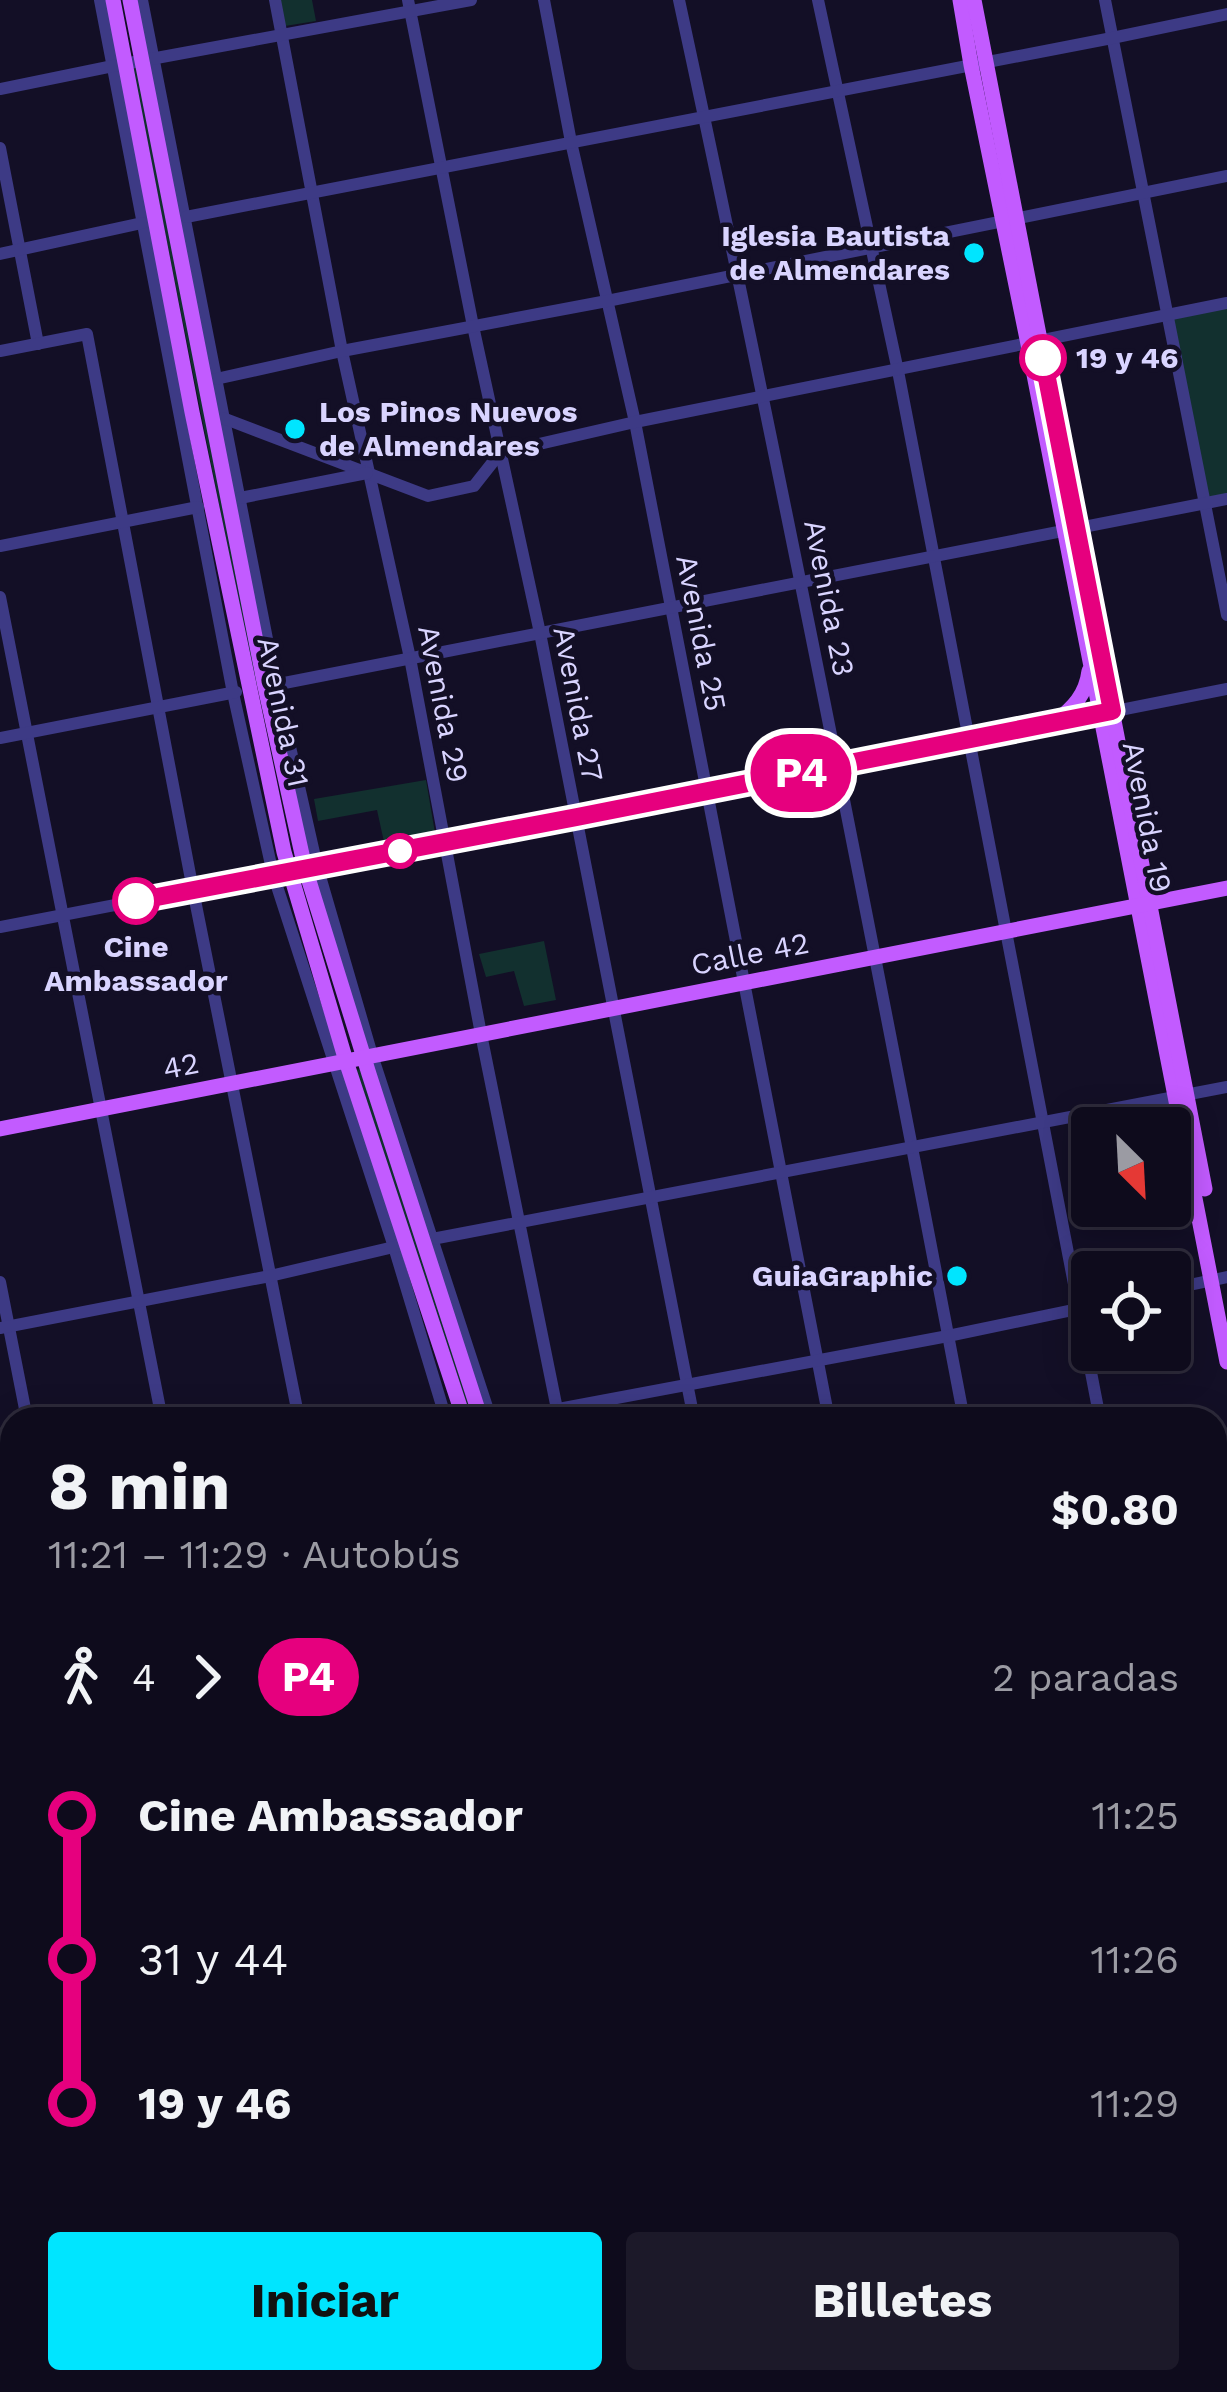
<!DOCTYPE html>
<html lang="es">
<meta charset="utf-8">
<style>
body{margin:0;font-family:"Work Sans",sans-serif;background:#1c1929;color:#f1f3f6;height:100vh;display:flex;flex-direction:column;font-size:45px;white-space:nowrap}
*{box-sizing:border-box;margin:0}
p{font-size:39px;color:#9b9ba3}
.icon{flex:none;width:66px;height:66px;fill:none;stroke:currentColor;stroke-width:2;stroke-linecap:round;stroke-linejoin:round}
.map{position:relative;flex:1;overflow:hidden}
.panel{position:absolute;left:0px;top:1407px;width:1227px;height:987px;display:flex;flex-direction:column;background:#0e0b1c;border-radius:36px 36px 0 0;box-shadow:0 6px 30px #0003,0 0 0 3px #2e2b3b}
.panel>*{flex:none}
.badge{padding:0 24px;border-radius:39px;font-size:42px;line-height:78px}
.needle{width:78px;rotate:156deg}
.fabs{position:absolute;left:1071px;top:1107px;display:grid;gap:24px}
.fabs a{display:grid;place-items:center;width:120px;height:120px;border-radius:12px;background:#0e0b1c;box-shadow:0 6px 30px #0003,0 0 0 3px #2e2b3b;font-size:60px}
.map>.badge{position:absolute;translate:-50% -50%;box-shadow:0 0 0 6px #fff}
.legs{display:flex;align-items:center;gap:18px;height:132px;padding:0 48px;font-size:39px}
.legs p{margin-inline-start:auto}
.summary{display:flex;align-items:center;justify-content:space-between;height:204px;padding:0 48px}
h1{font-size:66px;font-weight:700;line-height:90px}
.action{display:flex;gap:24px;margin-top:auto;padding:24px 48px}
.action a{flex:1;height:138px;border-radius:12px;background:#00e5ff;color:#111;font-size:48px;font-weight:700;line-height:138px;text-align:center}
.action a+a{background:#1c1929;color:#f1f3f6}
ul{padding:0 48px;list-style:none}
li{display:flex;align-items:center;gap:42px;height:144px;font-size:45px}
li i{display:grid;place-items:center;width:18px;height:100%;margin:0 15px;background:currentColor}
li i::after{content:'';width:30px;height:30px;margin:-15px;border:9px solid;border-radius:50%;background:#0e0b1c}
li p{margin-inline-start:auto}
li:first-child i{background:linear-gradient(#0000 50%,currentColor 0)}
li:last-child i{background:linear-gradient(currentColor 50%,#0000 0)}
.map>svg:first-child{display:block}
.green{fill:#12302f}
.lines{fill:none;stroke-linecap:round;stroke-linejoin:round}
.minor{stroke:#3d3a85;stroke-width:12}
.major{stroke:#c25bff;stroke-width:15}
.line-1-casing{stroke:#fff;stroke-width:27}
.line-1{stroke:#e6007e;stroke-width:18}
.poi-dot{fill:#00e5ff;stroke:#130f26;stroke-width:4.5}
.stop-1-dot{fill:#fff;stroke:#e6007e;stroke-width:6}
.labels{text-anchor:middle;stroke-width:9;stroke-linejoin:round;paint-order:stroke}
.poi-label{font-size:30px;font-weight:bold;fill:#d9d4ff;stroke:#130f26;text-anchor:end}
.stop-label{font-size:30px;font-weight:bold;fill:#d9d4ff;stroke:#130f26;text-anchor:start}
.street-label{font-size:30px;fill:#d9d4ff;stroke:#130f26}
</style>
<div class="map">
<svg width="1227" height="2392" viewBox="0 0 1227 2392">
<rect width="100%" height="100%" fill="#130f26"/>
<g class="green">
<path d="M280 0H312L316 21 285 26Z"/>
<path d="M136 65 258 684 255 685 132 66Z"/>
<path d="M1227 303V499L1205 504 1167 315Z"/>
<path d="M426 780 435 833 384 842 377 810 318 821 314 799Z"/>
<path d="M544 941 556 1000 524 1006 514 971 486 977 479 954Z"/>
<path d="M360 1069 474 1419H471L356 1070Z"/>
</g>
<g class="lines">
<g class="minor">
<path d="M100 0 233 693 273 874 394 1247 446 1419"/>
<path d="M142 0 276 685 317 866 372 1055 491 1419"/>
<path d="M275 0 342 351 410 658 481 1034 559 1419"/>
<path d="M408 0 473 326 540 633 694 1419"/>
<path d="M544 0 571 142 635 422 829 1419"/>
<path d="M679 0C781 472 874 945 964 1419"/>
<path d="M818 0 898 371 1100 1419"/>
<path d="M1105 0 1227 615"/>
<path d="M0 89 113 66 471 0"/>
<path d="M0 148 38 344"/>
<path d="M186 217 1112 38 1227 14"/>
<path d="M0 254 142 223"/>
<path d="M0 351 87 334 193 890 299 1419"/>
<path d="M216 379 342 351 607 301 1227 176"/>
<path d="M223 418 428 496 474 486 500 453 635 422 1227 303"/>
<path d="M240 498 367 473"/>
<path d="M0 546 198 507"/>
<path d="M0 597 162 1419"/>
<path d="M274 685 1227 499"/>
<path d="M0 738 236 692"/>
<path d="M313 866 577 817 1227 689"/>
<path d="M0 927 276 874"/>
<path d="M427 1240 1227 1087"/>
<path d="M0 1282 27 1419"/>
<path d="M1170 1289 1227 1277"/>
<path d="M0 1328 270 1276 398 1246"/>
<path d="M505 1419 948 1336 1092 1306"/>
<path d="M1215 1469 1227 1466"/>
<path d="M0 1520 12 1518"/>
<path d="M1215 1544 1227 1533"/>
<path d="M1215 1657 1227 1663"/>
<path d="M0 1712 12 1709"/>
<path d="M1215 1827 1227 1834"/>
<path d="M0 1907 12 1904"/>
<path d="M0 1928 12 1983"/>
<path d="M1215 1992 1227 1999"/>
<path d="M0 2140 12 2129"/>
<path d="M1215 2156 1227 2163"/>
<path d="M0 2322 12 2299"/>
<path d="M1215 2329 1227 2335"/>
<path d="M202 2382 212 2392"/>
<path d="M538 2382 542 2392"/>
<path d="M685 2382 688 2392"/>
<path d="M738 2382 741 2392"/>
<path d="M966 2382 987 2392"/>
<path d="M91 2392 95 2382"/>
<path d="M328 2392 352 2382"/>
</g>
<g class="major">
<path d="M113 0 192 412 284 852 346 1061 464 1419"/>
<path d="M130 0 265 687 305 868 369 1074 481 1419"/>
<path d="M960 0 971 65 1028 344 1227 1362"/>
<path d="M974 0 1205 1189"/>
<path d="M1055 722C1073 708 1086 695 1089 671"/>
<path d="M0 1129 1227 888"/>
<path d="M1215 1919 1227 1894"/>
<path d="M0 2004 12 2015"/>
<path d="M0 2020 12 2032"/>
<path d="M368 2382 373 2392"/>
<path d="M383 2382 388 2392"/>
<path d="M705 2382 707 2392"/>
<path d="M720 2382 722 2392"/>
<path d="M983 2392 988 2382"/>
</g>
</g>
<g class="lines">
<g class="line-1-casing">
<path id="line-1" d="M136 901 577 817 1112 711 1043 358"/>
</g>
<use href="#line-1" class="line-1"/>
</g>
<g class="poi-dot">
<circle cx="974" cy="253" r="12"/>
<circle cx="295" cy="429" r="12"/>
<circle cx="957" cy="1276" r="12"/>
</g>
<g class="stop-1-dot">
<circle cx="1043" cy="358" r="21"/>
<circle cx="400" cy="851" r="15"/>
<circle cx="136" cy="901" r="21"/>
</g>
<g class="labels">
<g class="poi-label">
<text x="950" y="246">Iglesia Bautista<tspan x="950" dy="34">de Almendares</tspan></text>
<text x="319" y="422" text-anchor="start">Los Pinos Nuevos<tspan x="319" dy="34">de Almendares</tspan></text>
<text x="933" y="1286">GuiaGraphic</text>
</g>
<g class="stop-label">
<text x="1076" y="368">19 y 46</text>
<text x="136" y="957" text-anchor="middle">Cine<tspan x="136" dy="34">Ambassador</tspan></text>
</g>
<g class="street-label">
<text transform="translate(829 598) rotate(79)" y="10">Avenida 23</text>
<text transform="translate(701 633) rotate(79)" y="10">Avenida 25</text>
<text transform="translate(443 704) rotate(79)" y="10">Avenida 29</text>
<text transform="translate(578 704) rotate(79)" y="10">Avenida 27</text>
<text transform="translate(283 712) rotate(78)" y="10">Avenida 31</text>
<text transform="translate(1147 817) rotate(79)" y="10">Avenida 19</text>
<text transform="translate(750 954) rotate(-11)" y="10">Calle 42</text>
<text transform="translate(181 1066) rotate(-11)" y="10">42</text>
</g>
</g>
</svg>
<div class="fabs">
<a><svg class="needle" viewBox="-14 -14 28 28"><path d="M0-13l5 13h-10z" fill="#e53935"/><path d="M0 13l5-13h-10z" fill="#9b9ba3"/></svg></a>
<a><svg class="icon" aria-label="locate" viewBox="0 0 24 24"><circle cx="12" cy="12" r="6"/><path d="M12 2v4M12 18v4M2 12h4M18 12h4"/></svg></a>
</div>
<b class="badge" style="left:801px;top:773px;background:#e6007e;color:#fff">P4</b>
<section class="panel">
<div class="summary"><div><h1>8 min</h1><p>11:21 – 11:29 · Autobús</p></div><b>$0.80</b></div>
<div class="legs"><svg class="icon" aria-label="walk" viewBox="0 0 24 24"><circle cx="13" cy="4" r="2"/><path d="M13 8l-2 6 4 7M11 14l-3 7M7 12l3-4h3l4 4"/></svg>4<svg class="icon" aria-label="forward" viewBox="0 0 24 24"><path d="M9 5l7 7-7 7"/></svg><b class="badge" style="background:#e6007e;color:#fff">P4</b><p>2 paradas</p></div>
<ul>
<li><i style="color:#e6007e"></i><b>Cine Ambassador</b><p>11:25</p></li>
<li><i style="color:#e6007e"></i><span>31 y 44</span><p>11:26</p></li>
<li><i style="color:#e6007e"></i><b>19 y 46</b><p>11:29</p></li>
</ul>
<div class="action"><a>Iniciar</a><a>Billetes</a></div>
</section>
</div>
